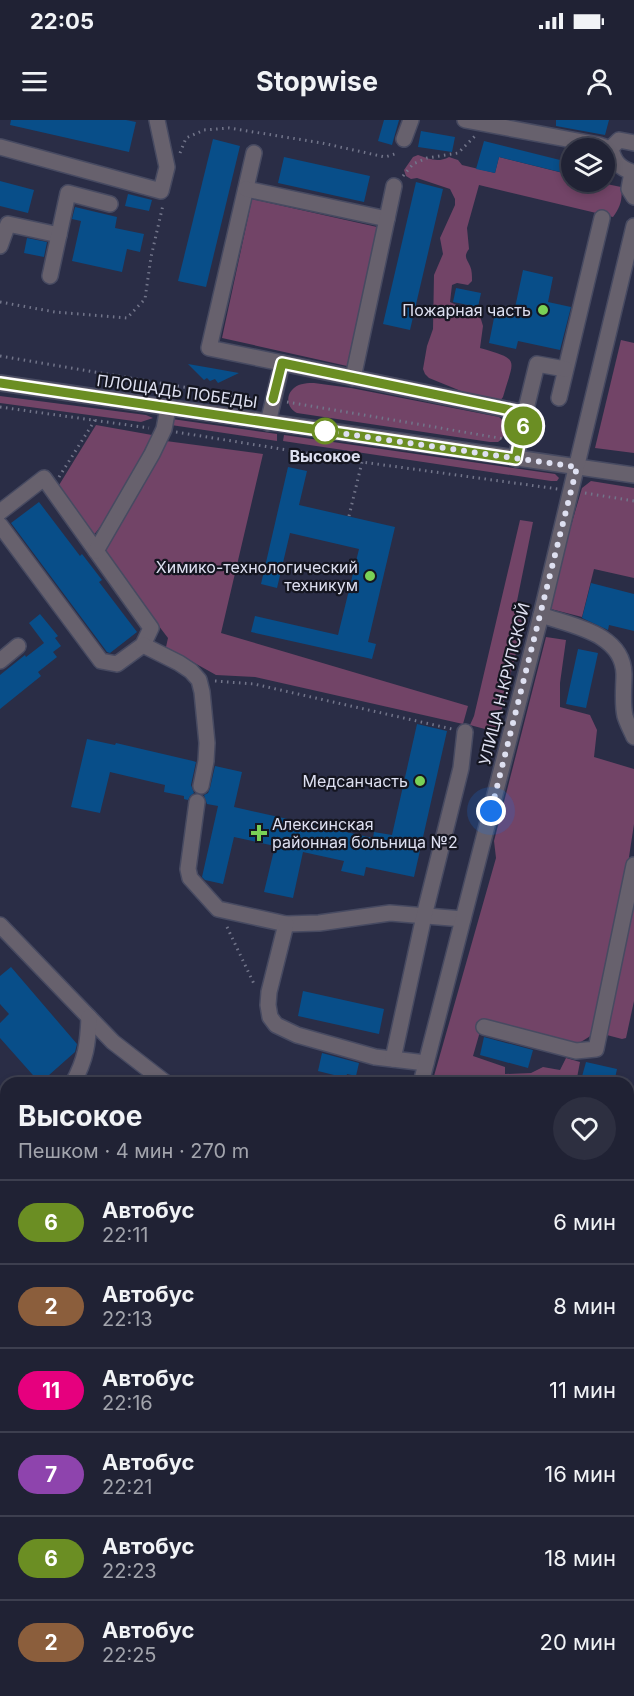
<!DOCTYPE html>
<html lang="ru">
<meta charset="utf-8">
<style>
body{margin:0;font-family:Inter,sans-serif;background:#2d2f40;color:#f1f3f6;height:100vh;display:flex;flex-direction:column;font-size:22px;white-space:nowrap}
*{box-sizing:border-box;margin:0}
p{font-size:20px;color:#a2a4ac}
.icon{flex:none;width:33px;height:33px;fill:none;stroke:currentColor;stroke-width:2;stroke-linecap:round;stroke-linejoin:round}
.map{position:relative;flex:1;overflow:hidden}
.panel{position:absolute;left:0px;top:957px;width:634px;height:620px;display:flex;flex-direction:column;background:#202234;border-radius:18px 18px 0 0;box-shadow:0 3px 9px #0003,0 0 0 2px #3d3f4f}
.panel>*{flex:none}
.badge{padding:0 12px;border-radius:20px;font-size:21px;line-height:39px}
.buttons{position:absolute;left:561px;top:18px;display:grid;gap:12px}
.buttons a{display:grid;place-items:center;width:54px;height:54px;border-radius:50%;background:#202234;box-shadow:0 3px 9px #0003,0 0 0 2px #3d3f4f;font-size:30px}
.you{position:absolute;width:30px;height:30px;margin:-15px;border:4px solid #fff;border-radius:50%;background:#1a73e8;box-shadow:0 0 0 9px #1a73e833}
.map>.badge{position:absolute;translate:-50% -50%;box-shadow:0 0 0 3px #fff}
.round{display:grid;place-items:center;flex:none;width:63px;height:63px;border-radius:32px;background:#2d2f40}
.summary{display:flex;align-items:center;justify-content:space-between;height:102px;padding:0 18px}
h1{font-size:28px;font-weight:700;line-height:45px}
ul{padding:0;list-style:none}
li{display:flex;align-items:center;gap:18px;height:84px;padding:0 18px;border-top:2px solid #3d3f4f}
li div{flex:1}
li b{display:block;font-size:22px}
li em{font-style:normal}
li .badge{min-width:66px;font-weight:700;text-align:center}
.status{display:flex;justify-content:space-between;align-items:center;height:42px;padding:0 30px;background:#202234;direction:ltr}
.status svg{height:16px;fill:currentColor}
header{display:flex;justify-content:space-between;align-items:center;height:78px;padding:0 18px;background:#202234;font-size:27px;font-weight:700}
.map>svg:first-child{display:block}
.green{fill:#724467}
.water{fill:#002430;stroke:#435c6a;stroke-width:1.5}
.building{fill:#084e89}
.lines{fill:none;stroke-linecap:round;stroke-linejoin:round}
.minor-casing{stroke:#474a61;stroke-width:18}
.path{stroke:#72758a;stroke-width:3;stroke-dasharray:1.5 4.5;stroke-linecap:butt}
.minor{stroke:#67616d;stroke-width:15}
.line-casing{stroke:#fff;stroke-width:14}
.line{stroke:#6b8e23;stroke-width:9}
.walk{stroke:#dee0f1;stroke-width:6;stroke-dasharray:0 10.8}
.poi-dot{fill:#7ad156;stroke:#151621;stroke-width:2}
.stop-dot{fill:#fff;stroke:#6b8e23;stroke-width:3}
.labels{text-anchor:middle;stroke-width:4.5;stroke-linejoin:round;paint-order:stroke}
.poi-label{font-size:16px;fill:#dee0f1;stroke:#151621;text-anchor:end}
.street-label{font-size:16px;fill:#dee0f1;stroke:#151621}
.stop-label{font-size:16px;font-weight:bold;fill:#dee0f1;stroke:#151621}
</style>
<div class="status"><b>22:05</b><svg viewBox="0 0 49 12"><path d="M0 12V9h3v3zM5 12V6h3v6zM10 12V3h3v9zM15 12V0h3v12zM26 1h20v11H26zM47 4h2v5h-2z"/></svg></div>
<header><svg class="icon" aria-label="menu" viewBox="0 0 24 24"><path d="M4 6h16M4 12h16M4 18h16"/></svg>Stopwise<svg class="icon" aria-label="person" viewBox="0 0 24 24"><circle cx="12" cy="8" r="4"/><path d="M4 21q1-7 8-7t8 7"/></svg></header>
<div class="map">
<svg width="634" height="1576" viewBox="0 0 634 1576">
<rect width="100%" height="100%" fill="#2a2d46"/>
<g class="green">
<path d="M418 35C429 39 438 43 449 37L458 40 462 45 495 53 499 37 571 55 572 62H597L621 67C623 79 620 88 613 97L479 65 467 108 469 129C463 137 467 139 470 146 472 150 472 156 472 161L468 165 457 163 452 165 450 182 480 196 483 206 480 228C521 240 514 238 503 277L500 281 488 282 429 258 425 254 423 249 427 226 433 209 434 155 443 134 440 118 455 85V79L450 69 417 58 411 59 406 56 404 50 413 37Z"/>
<path d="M252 79 377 107 347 246 222 218Z"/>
<path d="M621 220 634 223V333L595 328Z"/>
<path d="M314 263 351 268 499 297C508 303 505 310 502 319L498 322H490L297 293C287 288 285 275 294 268 300 263 308 263 314 263Z"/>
<path d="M0 276 146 295 153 298 141 302 0 283Z"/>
<path d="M172 299 277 314V321L171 305Z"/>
<path d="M96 305 152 315C134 350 117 389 91 418L56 370Z"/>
<path d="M284 315 555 354 559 358 557 361H551L283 321Z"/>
<path d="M166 321 263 334 221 513 468 586 463 604 255 557 216 555 166 527 168 518 104 434 132 376Z"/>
<path d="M591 361 634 368V458L594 449 582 497 547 488 582 368Z"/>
<path d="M520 400 533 402 516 486 523 505 496 612 470 605 474 596Z"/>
<path d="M546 517 566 520 560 563V587L590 595 597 610 594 637 634 649V704L624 770 592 915 576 925 483 901 473 936 505 947V954L531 953 543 947 560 950 566 938 580 942 576 963H432L496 738 494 721Z"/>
<path d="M634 778V881L626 918 622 919 603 914Z"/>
<path d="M629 1047 634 1050V1380L628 1375Z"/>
<path d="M6 1550V1570L235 1571 230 1576H0V1553Z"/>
<path d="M452 1571H484L480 1576H447Z"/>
</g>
<path class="water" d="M398 1571V1570L452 1571 447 1576H393Z"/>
<g class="building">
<path d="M11 0H126L136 2 129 32 10 5Z"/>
<path d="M384 0H399L392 25 378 21Z"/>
<path d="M556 0H609L605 15 556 6Z"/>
<path d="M421 11 455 17 452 32 418 27Z"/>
<path d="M213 19 240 26 206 167 178 161Z"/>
<path d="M484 21 572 43V55L499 37 495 53 476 49Z"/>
<path d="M284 37 370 56 364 82 278 63Z"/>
<path d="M0 61 34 70 28 93 0 86Z"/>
<path d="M416 62 443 69 410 210 383 204Z"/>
<path d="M128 74 152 80 149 91 125 86Z"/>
<path d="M75 87 117 97 115 108 144 114 140 132 127 129 122 152 72 141 81 101 72 99Z"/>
<path d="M27 118 47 122 44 137 24 133Z"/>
<path d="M523 150 553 157 548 182 571 187 560 230 518 221 516 229 489 223 495 193 513 197Z"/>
<path d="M456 168 481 173 478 187 453 182Z"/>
<path d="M188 244 211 248 239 253 218 263 215 259 210 261 207 258 204 260Z"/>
<path d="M288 347 307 351 299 385 395 407 368 522 376 524 372 539 251 512 255 496 338 515 359 429 290 413 277 468 261 464Z"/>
<path d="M39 382 80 436 82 434 102 460 99 462 137 512 110 533 107 532 11 403Z"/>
<path d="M591 463 634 474V511L609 505 608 510 582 498Z"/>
<path d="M40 494 58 516 55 518 61 526 53 532 57 537 38 552 41 556 0 589V555L25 535 26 537 44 523 29 503Z"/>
<path d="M578 529 598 533 586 588 566 584Z"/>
<path d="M417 604 447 611 414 757 366 747 364 756 341 751 344 741 303 732 293 778 264 772 275 726 234 717 223 764 205 760 202 757 218 686 207 684 204 675 208 673 210 668 215 646 242 652 234 687 373 718 374 712 392 715Z"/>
<path d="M87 619 115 625 116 623 193 641 196 642 191 665 194 673 190 676 188 680 184 679V676L164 672 165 665 110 652 100 693 71 687Z"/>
<path d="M11 847 77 924 75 932 40 963 0 918V903L9 894 0 884V856Z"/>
<path d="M303 871 384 889 379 914 298 896Z"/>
<path d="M484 917 533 930 528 948 480 935Z"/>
<path d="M322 933 359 943 356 956 347 954 346 958 318 951Z"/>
<path d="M586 942 617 949 614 963H594L581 960Z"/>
</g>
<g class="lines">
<g class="minor-casing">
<g id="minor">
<path d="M465 0 599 25 611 29C614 42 620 48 632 52L629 69 634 77"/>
<path d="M404 19 411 0"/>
<path d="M0 27 161 71 167 47 157 0"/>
<path d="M611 29 613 26 619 20 634 23"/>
<path d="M254 33 209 228 525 293 516 339"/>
<path d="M246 69 387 99"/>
<path d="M0 126 8 104 59 115"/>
<path d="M50 156 68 73 110 84"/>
<path d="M353 258 394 66"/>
<path d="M0 263 634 355"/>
<path d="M559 278 602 98"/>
<path d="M525 293 537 244 565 249"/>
<path d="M268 303 282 243"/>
<path d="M0 392 44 358 151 508 143 525 117 544 101 541 0 405"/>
<path d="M96 431 152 334 164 309 168 288"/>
<path d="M541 495C572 506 623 513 624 554 624 567 622 583 625 596 627 603 631 610 634 617"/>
<path d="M143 525 179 543 191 551 199 560 202 572 207 623 206 641 201 666"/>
<path d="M0 541 18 526"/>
<path d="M197 682 188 749 190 758 218 789 286 804 319 803 390 793 463 799"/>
<path d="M286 804 269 872 268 885 270 897 276 905 297 915 375 937 426 943"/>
<path d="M0 805 113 922 166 963"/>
<path d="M484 907 576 931 596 929 634 745"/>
<path d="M393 939 424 796 461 648 465 612"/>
<path d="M73 963C86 939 88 924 89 897"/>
<path d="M421 963 541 495 634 106"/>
<path d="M0 1082 6 1087"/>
<path d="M0 1203 6 1196"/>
<path d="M628 1386 634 1391"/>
<path d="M628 1423 633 1446 628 1453"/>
<path d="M628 1519 634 1511"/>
<path d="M487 1576 491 1570"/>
<path d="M550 1576 554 1570"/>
<path d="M590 1576 593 1570"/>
</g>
</g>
<g class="path">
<path d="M180 33 186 18 204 10 229 8 322 23 385 37 398 33"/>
<path d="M403 56 413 44 427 38 458 33 475 16"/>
<path d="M0 182 55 192 127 198 145 179 151 137 163 85"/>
<path d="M0 236 260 280"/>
<path d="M287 282 505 319"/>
<path d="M0 287 149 308"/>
<path d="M176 312 362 342 558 369"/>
<path d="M59 357 95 300"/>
<path d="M585 373 634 381"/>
<path d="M349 396 362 342"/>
<path d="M215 561 254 564 452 609"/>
<path d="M227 807 255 866"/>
</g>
<use href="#minor" class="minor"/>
</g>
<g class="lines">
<g class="line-casing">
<path id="line" d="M0 263 516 339 525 293 282 243 273 279"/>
</g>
<use href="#line" class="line"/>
<path class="walk" d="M325 311 577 347 491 691"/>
</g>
<g class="poi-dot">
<circle cx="543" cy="190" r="6"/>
<circle cx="370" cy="456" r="6"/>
<circle cx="420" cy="661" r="6"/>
<path d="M256 704h6v6h6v6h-6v6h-6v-6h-6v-6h6z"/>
</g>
<circle class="stop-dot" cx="325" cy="311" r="12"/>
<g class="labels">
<g class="poi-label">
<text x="531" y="196">Пожарная часть</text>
<text x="358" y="453">Химико-технологический<tspan x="358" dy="18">техникум</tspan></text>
<text x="408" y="667">Медсанчасть</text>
<text x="272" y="710" text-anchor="start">Алексинская<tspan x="272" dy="18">районная больница №2</tspan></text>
</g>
<g class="street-label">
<text transform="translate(177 271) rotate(8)" y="6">ПЛОЩАДЬ ПОБЕДЫ</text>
<text transform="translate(504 564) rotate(-76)" y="6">УЛИЦА Н.КРУПСКОЙ</text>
</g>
<g class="stop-label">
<text x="325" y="342">Высокое</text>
</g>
</g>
</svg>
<div class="buttons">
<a><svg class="icon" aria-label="layers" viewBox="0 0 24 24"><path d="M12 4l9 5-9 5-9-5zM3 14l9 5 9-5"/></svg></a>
</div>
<div class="you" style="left:491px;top:691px"></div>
<b class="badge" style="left:523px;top:306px;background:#6b8e23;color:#fff">6</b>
<section class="panel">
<div class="summary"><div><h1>Высокое</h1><p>Пешком · 4 мин · 270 m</p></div><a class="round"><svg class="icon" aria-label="heart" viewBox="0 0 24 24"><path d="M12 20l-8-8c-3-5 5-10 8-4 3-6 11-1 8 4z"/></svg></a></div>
<ul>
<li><span class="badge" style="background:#6b8e23;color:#fff">6</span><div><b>Автобус</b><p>22:11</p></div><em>6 мин</em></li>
<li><span class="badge" style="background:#8b5e3c;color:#fff">2</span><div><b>Автобус</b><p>22:13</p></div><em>8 мин</em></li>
<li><span class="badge" style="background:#e6007e;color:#fff">11</span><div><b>Автобус</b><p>22:16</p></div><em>11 мин</em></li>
<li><span class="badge" style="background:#8e44ad;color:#fff">7</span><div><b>Автобус</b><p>22:21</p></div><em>16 мин</em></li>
<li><span class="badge" style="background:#6b8e23;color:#fff">6</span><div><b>Автобус</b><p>22:23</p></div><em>18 мин</em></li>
<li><span class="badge" style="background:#8b5e3c;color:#fff">2</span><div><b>Автобус</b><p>22:25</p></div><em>20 мин</em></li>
</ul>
</section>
</div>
